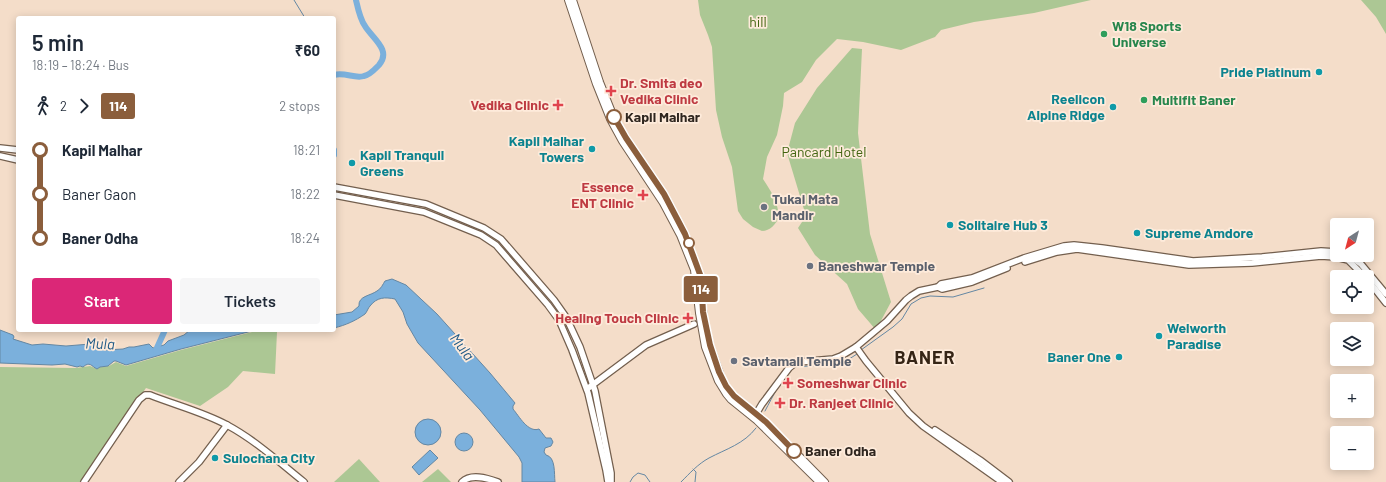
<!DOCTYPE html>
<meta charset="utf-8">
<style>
body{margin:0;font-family:Barlow,sans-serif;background:#f6f6f7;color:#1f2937;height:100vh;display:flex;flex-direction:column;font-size:15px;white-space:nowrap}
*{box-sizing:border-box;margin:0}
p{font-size:13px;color:#747a83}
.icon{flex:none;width:22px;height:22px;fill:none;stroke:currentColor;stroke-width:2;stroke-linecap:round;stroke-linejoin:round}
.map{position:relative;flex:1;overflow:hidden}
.panel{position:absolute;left:16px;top:16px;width:320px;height:316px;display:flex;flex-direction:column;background:#fff;border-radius:4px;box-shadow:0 2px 10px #0003}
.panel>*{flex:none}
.badge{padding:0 8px;border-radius:3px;font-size:14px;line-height:26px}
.needle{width:26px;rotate:216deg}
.controls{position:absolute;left:1330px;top:218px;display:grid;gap:8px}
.controls a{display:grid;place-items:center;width:44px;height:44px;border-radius:4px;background:#fff;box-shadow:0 2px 10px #0003;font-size:20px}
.map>.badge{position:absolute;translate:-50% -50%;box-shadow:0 0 0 2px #fff}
.legs{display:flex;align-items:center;gap:6px;height:44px;padding:0 16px;font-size:13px}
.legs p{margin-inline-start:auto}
.head{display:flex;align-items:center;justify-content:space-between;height:68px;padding:0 16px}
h1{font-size:22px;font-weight:600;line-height:30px}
.primary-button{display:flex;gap:8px;margin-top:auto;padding:8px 16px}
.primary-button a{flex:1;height:46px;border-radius:4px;background:#db2777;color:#fff;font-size:16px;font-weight:600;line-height:46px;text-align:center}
.primary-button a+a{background:#f6f6f7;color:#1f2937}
ul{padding:0 16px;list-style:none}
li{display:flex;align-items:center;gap:14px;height:44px;font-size:15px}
li i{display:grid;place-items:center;width:6px;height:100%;margin:0 5px;background:currentColor}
li i::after{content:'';width:10px;height:10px;margin:-5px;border:3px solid;border-radius:50%;background:#fff}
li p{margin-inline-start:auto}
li:first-child i{background:linear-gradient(#0000 50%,currentColor 0)}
li:last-child i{background:linear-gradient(currentColor 50%,#0000 0)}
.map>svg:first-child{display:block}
.green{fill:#acc794}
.water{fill:#7bb0dc;stroke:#6487a3}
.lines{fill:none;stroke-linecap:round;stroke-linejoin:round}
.stream{stroke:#6487a3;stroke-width:1}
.river{stroke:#7bb0dc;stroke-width:6}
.secondary-casing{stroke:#735f4e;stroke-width:8}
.primary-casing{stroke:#735f4e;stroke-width:8}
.secondary{stroke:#fff;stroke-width:5.5}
.primary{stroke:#fff;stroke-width:6}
.line-1-casing{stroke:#fff;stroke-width:9}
.line-1{stroke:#8b5e3c;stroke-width:6}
.leisure-dot{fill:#2e9e5b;stroke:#feebdb;stroke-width:1.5}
.culture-dot{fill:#0f9aa8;stroke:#feebdb;stroke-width:1.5}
.health-dot{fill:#e0444e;stroke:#feebdb;stroke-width:1.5}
.stop-1-dot{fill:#fff;stroke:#8b5e3c;stroke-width:2}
.worship-dot{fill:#6b7280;stroke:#feebdb;stroke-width:1.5}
.labels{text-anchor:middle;stroke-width:3.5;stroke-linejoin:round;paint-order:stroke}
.park-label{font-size:14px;fill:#41640f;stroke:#feebdb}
.leisure-label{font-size:14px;font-weight:bold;fill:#27864d;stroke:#feebdb;text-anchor:start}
.culture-label{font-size:14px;font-weight:bold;fill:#0d838f;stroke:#feebdb;text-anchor:start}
.health-label{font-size:14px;font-weight:bold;fill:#be3a42;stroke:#feebdb;text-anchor:start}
.stop-label{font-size:14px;font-weight:bold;fill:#2f261f;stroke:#feebdb;text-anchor:start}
.worship-label{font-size:14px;font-weight:bold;fill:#5b616d;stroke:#feebdb;text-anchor:start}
.water-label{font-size:15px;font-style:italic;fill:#215b87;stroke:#feebdb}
.district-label{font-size:18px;font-weight:bold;letter-spacing:1px;fill:#362516;stroke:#feebdb}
</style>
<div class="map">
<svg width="1386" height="482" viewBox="0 0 1386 482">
<rect width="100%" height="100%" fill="#f4ddc9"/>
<g class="green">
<path d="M698 0H1091L1034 13 974 22 941 30 935 37 901 50 863 42 837 39 816 60 802 82 784 93 783 106 777 135 767 157 763 179C771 191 778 202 779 217 776 224 770 231 762 231L753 227 743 219 738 211 732 167 722 137 716 110 712 47 708 35 700 15Z"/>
<path d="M1361 0H1386V34L1376 17Z"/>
<path d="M852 48 862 49 858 133 870 234 891 302 876 330 858 309 847 284 815 255 798 228 806 216 787 153 795 123 817 88Z"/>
<path d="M252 332H277L275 374 243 371 228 387 200 406 146 388 80 482H0V367L76 368 90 366 97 369 100 367 109 366 116 362 126 366 181 350Z"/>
<path d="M359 459 380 482H334Z"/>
<path d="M438 469 451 482H422Z"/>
</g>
<g class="water">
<path d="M392 279 406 285 437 314 490 373 515 403 513 406V409C519 416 528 433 539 429L546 438H551L553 442 551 446 545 448 544 452 546 455C556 457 554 474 555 482H522V463L519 457 480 410 418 343 407 324 403 312 395 299C385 297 377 297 370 306 368 308 367 312 365 314 355 321 346 325 334 328V315L352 312 359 306C358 296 370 296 377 291 381 289 383 284 385 281Z"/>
<path d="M0 330 13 335 14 337 13 339 32 345 43 344 66 346 90 344 105 350 123 349 129 347H134L149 344 153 348 164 345 168 341 184 335 190 330H308L252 331 181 349 126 365 116 361H114L108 366 100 367 97 369C91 366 90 361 83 367L80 366 77 367 65 364 52 365 0 363Z"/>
<circle cx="428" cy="432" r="13"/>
<circle cx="464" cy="442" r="9"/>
<path d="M430 450 438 458 419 475 412 467Z"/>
</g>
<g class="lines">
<g class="stream">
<path d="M294 0 305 18"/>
<path d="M861 350 893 327 902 319 911 304 921 298 930 296 953 297 984 288"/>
<path d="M765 411C773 396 781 379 794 367L838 364 846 361 857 354"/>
<path d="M693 469 696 472 695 482"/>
<path d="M630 482 633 477 638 473 645 475 650 482"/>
<path d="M681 482C690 473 698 464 709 458 726 449 744 444 756 428"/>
</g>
<g class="river">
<path d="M334 75C345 72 355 79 364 76 370 75 375 69 379 65 392 50 372 38 365 26 360 19 358 9 356 0"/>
<path d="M334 150V155"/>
<path d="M156 350 165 330"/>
</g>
<g class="secondary-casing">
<g id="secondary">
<path d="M0 148 18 150"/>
<path d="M0 156 18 160"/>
<path d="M334 187 426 204 484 228 501 239 554 300 566 317 580 347 595 391 611 473V482"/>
<path d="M334 195 424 212 481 235 496 245 548 305 559 320 572 350 588 393 606 470 608 482"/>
<path d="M1348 255 1361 264 1386 294"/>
<path d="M1025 262 1057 252 1077 249 1189 265 1252 263 1321 256 1336 257 1348 260 1365 277"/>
<path d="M1367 279 1386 303"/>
<path d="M938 287 942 289 972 282 1007 268"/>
<path d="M856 347 866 361 909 413 923 426 1002 482"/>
<path d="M587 389 646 345 694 324"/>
<path d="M756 414 762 404 789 368 794 364 799 362 833 359 841 356 856 347 887 321 906 300 911 296 919 291 938 287 941 284 972 278 1024 258 1064 246 1074 245 1102 248 1193 261 1262 257 1321 251 1337 252"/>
<path d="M935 430 980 460 1009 482"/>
<path d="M84 482 139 400 145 395H150C175 405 203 412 227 425 255 440 279 462 304 482"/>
<path d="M179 482 199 462 227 425"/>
<path d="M462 482C471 473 487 478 498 482"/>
</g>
</g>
<g class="primary-casing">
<g id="primary">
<path d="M568 0 596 84 610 119 622 141 663 203 680 235 694 270 699 313 705 347 718 381 726 394 731 400 757 421 819 482"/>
<path d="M573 0 600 82 614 117 626 138 664 194 685 234 701 277V292L704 318 710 345 722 379 729 391 734 396 766 422 825 482"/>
</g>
</g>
<use href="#secondary" class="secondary"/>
<use href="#primary" class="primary"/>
</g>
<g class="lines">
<g class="line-1-casing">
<path id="line-1" d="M614 117 626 138 664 194 685 234 701 277 703 312 710 345 719 372 726 386 734 396 766 422 794 451"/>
</g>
<use href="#line-1" class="line-1"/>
</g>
<g class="leisure-dot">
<circle cx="1104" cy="34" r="4"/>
<circle cx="1144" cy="100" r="4"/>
</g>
<g class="culture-dot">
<circle cx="1319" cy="72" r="4"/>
<circle cx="1113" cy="107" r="4"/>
<circle cx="592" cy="149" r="4"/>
<circle cx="352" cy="163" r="4"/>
<circle cx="950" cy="225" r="4"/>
<circle cx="1137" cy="233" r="4"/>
<circle cx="1159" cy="336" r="4"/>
<circle cx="1119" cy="357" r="4"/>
<circle cx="215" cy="458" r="4"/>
</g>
<g class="health-dot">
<path d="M609 85h4v4h4v4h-4v4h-4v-4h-4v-4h4z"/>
<path d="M556 99h4v4h4v4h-4v4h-4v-4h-4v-4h4z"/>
<path d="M641 189h4v4h4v4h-4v4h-4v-4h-4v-4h4z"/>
<path d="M686 312h4v4h4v4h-4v4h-4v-4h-4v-4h4z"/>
<path d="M786 377h4v4h4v4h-4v4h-4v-4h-4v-4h4z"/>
<path d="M778 397h4v4h4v4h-4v4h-4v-4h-4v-4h4z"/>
</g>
<g class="stop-1-dot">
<circle cx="614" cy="117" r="7"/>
<circle cx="689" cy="243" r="5"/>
<circle cx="794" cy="451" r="7"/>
</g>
<g class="worship-dot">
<circle cx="764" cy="207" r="4"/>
<circle cx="810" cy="266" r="4"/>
<circle cx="734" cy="361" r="4"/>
</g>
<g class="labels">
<g class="park-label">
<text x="758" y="27">hill</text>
<text x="824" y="157">Pancard Hotel</text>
</g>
<g class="leisure-label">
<text x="1112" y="31">W18 Sports<tspan x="1112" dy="16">Universe</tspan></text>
<text x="1152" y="105">Multifit Baner</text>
</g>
<g class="culture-label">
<text x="1311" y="77" text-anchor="end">Pride Platinum</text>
<text x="1105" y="104" text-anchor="end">Reelicon<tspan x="1105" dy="16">Alpine Ridge</tspan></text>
<text x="584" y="146" text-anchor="end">Kapil Malhar<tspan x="584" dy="16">Towers</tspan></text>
<text x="360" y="160">Kapil Tranquil<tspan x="360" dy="16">Greens</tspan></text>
<text x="958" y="230">Solitaire Hub 3</text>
<text x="1145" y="238">Supreme Amdore</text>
<text x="1167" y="333">Welworth<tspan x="1167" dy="16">Paradise</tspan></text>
<text x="1111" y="362" text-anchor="end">Baner One</text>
<text x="223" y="463">Sulochana City</text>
</g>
<g class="health-label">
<text x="620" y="88">Dr. Smita deo<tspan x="620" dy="16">Vedika Clinic</tspan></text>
<text x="549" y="110" text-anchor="end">Vedika Clinic</text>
<text x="634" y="192" text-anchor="end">Essence<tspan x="634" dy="16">ENT Clinic</tspan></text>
<text x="679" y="323" text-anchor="end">Healing Touch Clinic</text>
<text x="797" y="388">Someshwar Clinic</text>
<text x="789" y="408">Dr. Ranjeet Clinic</text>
</g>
<g class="stop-label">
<text x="625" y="122">Kapil Malhar</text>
<text x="805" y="456">Baner Odha</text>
</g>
<g class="worship-label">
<text x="772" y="204">Tukai Mata<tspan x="772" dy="16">Mandir</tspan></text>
<text x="818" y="271">Baneshwar Temple</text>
<text x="742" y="366">Savtamali Temple</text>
</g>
<g class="water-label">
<text transform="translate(100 344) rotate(2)" y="5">Mula</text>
<text transform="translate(462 347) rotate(53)" y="5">Mula</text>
</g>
<g class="district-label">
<text x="925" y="364">BANER</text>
</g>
</g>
</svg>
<div class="controls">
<a><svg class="needle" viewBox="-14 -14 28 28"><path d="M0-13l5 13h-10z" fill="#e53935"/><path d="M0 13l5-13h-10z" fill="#747a83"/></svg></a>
<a><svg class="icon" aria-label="locate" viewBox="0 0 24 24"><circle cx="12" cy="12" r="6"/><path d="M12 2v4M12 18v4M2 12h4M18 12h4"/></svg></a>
<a><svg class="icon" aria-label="layers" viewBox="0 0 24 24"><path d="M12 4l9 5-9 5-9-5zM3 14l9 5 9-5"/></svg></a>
<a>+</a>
<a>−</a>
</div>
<b class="badge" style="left:701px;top:289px;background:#8b5e3c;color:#fff">114</b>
<section class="panel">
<div class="head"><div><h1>5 min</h1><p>18:19 – 18:24 · Bus</p></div><b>₹60</b></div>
<div class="legs"><svg class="icon" aria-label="walk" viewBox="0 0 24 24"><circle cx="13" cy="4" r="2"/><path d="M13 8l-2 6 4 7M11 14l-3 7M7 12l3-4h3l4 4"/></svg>2<svg class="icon" aria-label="forward" viewBox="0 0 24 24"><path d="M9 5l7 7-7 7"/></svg><b class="badge" style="background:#8b5e3c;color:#fff">114</b><p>2 stops</p></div>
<ul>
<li><i style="color:#8b5e3c"></i><b>Kapil Malhar</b><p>18:21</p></li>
<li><i style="color:#8b5e3c"></i><span>Baner Gaon</span><p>18:22</p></li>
<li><i style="color:#8b5e3c"></i><b>Baner Odha</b><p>18:24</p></li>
</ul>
<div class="primary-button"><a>Start</a><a>Tickets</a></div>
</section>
</div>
